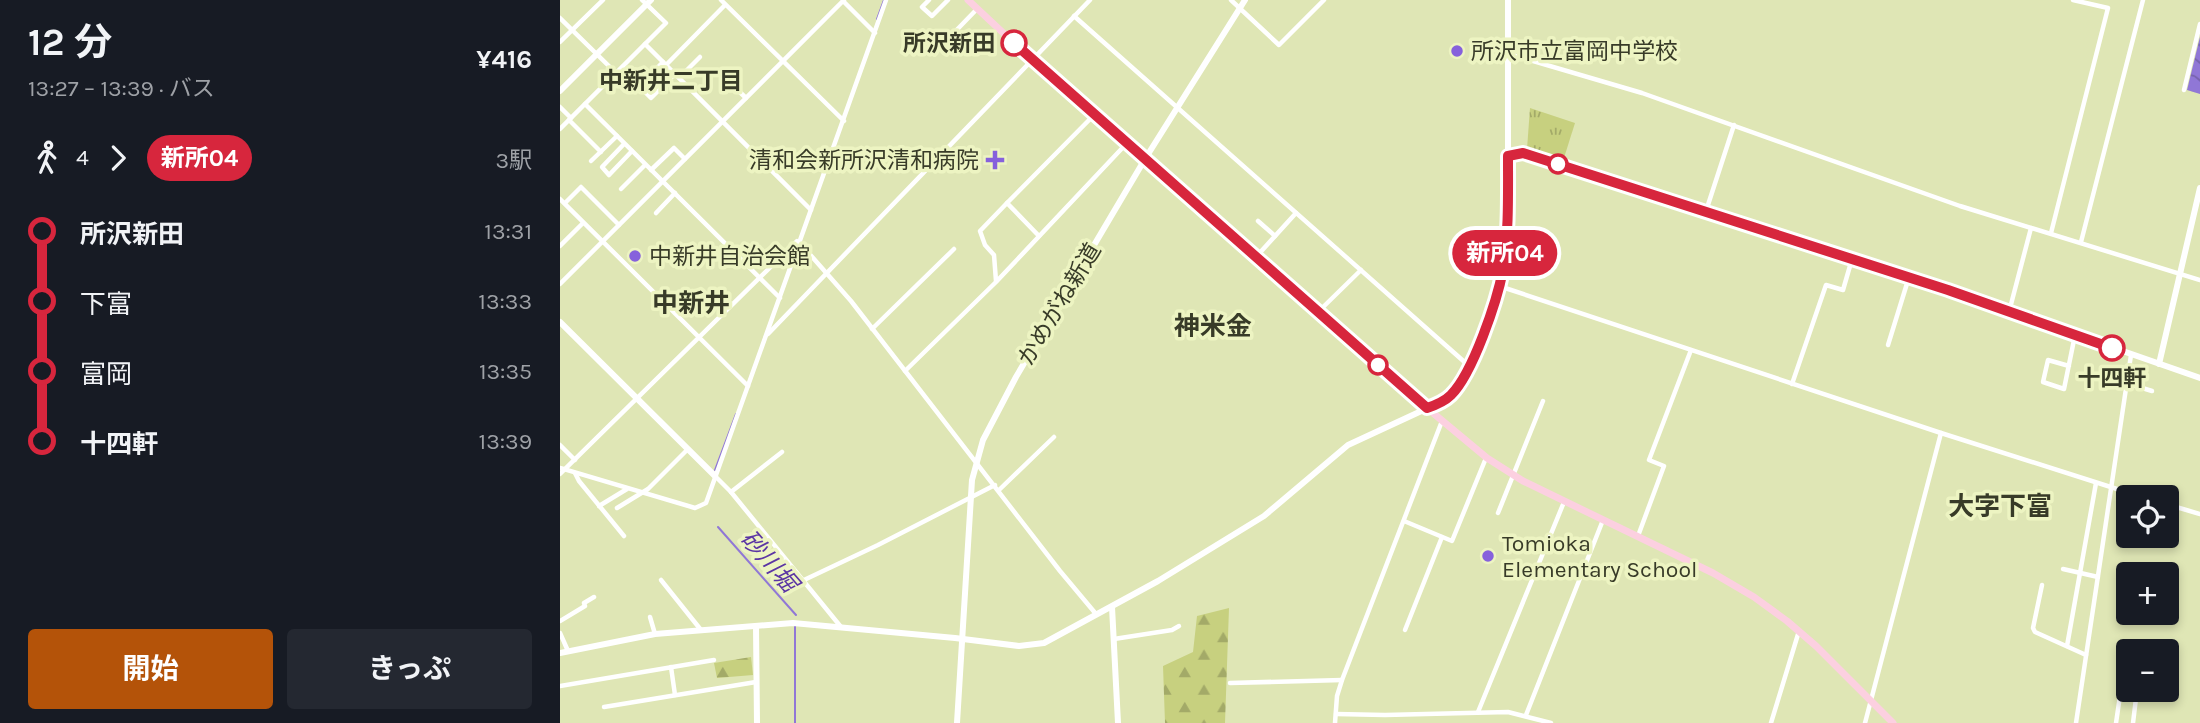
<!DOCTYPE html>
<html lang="ja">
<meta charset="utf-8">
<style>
body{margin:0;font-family:Karla,"Noto Sans JP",sans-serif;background:#242831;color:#f1f3f6;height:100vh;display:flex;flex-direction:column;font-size:26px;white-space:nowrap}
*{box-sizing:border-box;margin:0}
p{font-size:23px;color:#9ea1a6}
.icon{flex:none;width:38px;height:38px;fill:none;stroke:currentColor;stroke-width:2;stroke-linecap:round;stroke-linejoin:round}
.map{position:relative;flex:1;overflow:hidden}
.sheet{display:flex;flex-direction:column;background:#171b24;width:560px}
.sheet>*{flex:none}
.badge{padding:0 14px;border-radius:23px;font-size:24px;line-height:46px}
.tools{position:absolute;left:1556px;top:485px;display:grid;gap:14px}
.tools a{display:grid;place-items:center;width:63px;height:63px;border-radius:7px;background:#171b24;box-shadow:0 4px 10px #0003;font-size:35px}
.map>.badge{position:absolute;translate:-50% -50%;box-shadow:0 0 0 4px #fff}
.legs{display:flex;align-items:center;gap:10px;height:77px;padding:0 28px;font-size:23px}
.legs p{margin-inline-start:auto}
.headline{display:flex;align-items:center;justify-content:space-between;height:119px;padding:0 28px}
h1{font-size:38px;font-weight:700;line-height:52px}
.cta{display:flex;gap:14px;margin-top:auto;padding:14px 28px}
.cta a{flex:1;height:80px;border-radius:7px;background:#b45309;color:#fff;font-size:28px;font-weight:700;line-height:80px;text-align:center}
.cta a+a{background:#242831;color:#f1f3f6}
ul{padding:0 28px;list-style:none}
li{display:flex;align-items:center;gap:24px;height:70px;font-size:26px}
li i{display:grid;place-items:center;width:10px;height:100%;margin:0 9px;background:currentColor}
li i::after{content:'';width:18px;height:18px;margin:-9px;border:5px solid;border-radius:50%;background:#171b24}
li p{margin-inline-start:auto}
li:first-child i{background:linear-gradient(#0000 50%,currentColor 0)}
li:last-child i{background:linear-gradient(currentColor 50%,#0000 0)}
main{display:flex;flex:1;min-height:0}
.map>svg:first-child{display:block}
.forest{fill:url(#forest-firs)}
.park{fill:url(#park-tufts)}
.water{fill:url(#water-waves)}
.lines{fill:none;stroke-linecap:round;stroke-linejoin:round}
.stream{stroke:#9077d6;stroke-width:2}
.street{stroke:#fff;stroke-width:4.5}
.secondary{stroke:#fff;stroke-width:6}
.primary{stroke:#fcd0e0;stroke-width:7}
.line-1-casing{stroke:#fff;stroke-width:16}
.line-1{stroke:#d7263d;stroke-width:10}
.stop-1-dot{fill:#fff;stroke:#d7263d;stroke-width:3.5}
.poi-dot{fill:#8661dc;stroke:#edf4c2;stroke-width:2.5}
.labels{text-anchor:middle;stroke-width:7;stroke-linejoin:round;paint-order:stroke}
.stop-label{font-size:23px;font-weight:bold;fill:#383b28;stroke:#edf4c2;text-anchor:end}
.poi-label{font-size:23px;fill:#383b28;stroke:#edf4c2;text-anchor:start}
.street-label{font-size:23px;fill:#383b28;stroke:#edf4c2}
.neighbourhood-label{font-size:24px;font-weight:bold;fill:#383b28;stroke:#edf4c2}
.water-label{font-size:24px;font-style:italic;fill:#5b35a4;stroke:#edf4c2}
.quarter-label{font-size:26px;font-weight:bold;fill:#383b28;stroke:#edf4c2}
</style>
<main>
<section class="sheet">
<div class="headline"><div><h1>12 分</h1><p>13:27 – 13:39 · バス</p></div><b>¥416</b></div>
<div class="legs"><svg class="icon" aria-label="walk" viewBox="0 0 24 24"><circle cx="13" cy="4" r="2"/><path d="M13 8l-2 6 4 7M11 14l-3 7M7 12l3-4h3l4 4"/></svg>4<svg class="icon" aria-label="forward" viewBox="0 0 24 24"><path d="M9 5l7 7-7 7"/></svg><b class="badge" style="background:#d7263d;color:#fff">新所04</b><p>3駅</p></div>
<ul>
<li><i style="color:#d7263d"></i><b>所沢新田</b><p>13:31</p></li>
<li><i style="color:#d7263d"></i><span>下富</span><p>13:33</p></li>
<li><i style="color:#d7263d"></i><span>富岡</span><p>13:35</p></li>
<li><i style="color:#d7263d"></i><b>十四軒</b><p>13:39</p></li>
</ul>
<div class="cta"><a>開始</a><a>きっぷ</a></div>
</section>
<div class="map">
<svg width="1640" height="723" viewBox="0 0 1640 723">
<defs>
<pattern id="forest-firs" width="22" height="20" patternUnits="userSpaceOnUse" patternTransform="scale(1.75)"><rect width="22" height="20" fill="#c7d07f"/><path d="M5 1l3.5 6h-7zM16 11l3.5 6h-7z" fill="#a3aa68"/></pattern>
<pattern id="park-tufts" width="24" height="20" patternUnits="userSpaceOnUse" patternTransform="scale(1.75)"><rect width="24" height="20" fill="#c7d07f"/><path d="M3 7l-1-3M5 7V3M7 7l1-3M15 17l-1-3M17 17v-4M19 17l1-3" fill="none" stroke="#a3aa68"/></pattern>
<pattern id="water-waves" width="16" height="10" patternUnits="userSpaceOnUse" patternTransform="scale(1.75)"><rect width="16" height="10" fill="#9077d6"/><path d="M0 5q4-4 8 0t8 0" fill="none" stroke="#7763ae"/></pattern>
</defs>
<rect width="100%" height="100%" fill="#dfe6b5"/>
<g class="forest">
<path d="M669 608 665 723H605L603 666 633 652 637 616Z"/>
<path d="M191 657 193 675 157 678 154 663Z"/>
</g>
<path class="park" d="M970 108 1015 123 1003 161 967 149Z"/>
<path class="water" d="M1640 37V94L1627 90Z"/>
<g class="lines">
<g class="stream">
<path d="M317 19 324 0"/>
<path d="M155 470 176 414"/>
<path d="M158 527 236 615"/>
<path d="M235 626V723"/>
</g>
<g class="street">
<path d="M161 0 284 121"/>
<path d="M369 0 362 7 372 16 388 0"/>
<path d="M671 0 719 45 764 0"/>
<path d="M283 1 315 33"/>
<path d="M514 16 909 366"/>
<path d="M0 18 56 73"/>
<path d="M372 36 381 44 385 42 417 9"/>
<path d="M0 42 43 0"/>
<path d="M85 44 251 210"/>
<path d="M949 54 1082 93 1400 206 1640 280"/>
<path d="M103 62 79 86 91 98 115 74"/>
<path d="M106 65 165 5"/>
<path d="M163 76 186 98"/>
<path d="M119 78 140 57"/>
<path d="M1624 90 1640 24"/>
<path d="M25 104 220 298"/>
<path d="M0 107 11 118"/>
<path d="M9 120 41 152"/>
<path d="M0 129 106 23 82 0"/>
<path d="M64 144 42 167 49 175 72 151"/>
<path d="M31 161 57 136"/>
<path d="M91 170 114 148 125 159"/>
<path d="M61 189 85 165"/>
<path d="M0 199 188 386"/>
<path d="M5 203 21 187 59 225"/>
<path d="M1146 211 1174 125"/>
<path d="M96 213 115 193"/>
<path d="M698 221 715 236"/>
<path d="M1491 233 1548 8 1513 0"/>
<path d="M479 236 447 203 534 115"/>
<path d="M1521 242 1583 0"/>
<path d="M0 246 23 223"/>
<path d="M696 257 736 213"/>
<path d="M436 281 434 255 425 245 420 231 447 203"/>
<path d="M0 284 284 0"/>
<path d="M939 286 1381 433 1582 497"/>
<path d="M758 312 801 270"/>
<path d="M1449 312 1471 228"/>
<path d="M312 329 394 249"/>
<path d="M208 334 530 0"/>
<path d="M1328 345 1349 277"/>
<path d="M1509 366 1488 360 1483 382 1504 389 1515 335"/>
<path d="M345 371 436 282 567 143"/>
<path d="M1566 383 1592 391"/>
<path d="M1232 384 1266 285 1283 290 1292 259"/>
<path d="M0 445 15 460"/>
<path d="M0 468 135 508 146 503 326 0"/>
<path d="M15 473 19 481 64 536"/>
<path d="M0 474 237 241 239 242 291 301 500 571 536 614"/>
<path d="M155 476 171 492 281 627"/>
<path d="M439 490 494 437"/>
<path d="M171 492 222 452"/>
<path d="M1606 504 1640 514"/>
<path d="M39 506 67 489"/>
<path d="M57 508 88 489 128 449"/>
<path d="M938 513 983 401"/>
<path d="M844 521 892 541 926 458"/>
<path d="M1078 536 1104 466 1089 460 1131 350"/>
<path d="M1503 569 1538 577"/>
<path d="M101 580 141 630"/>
<path d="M244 580 318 545 435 485"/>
<path d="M1482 585 1473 628 1475 632 1526 655"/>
<path d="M90 617 95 634"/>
<path d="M0 621 25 606 24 603 34 597"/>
<path d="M845 630 882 537"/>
<path d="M0 633 8 651"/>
<path d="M554 639 612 630 619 626"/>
<path d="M1507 646 1536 483"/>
<path d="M111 667 115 695"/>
<path d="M670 683 782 680"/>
<path d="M0 686 154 660"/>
<path d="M44 707 196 682"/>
<path d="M918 712 1004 502"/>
<path d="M776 714 825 715 948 712 991 723"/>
<path d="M966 715 1043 520"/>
<path d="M775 723 777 696 782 680 882 421"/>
<path d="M1211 723 1239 631"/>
<path d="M1305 723 1381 433"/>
<path d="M1516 723 1571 355"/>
<path d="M1556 723 1562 682"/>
<path d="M1573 723 1577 690"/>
</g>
<g class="secondary">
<path d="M0 91 91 0"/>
<path d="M948 156 965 154 1388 290 1640 378"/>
<path d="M0 322 155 476"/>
<path d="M1599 364 1640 188"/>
<path d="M552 607 558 723"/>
<path d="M196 626 197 723"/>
<path d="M0 653 95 634 233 623 395 638 459 646 484 643 598 581 704 516 788 445 883 401 898 386 917 349 939 286 943 268 948 191V0"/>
<path d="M397 723 412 480 423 440 456 377 585 159 685 0"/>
</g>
<path class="primary" d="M408 0 471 59 610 182 867 408 927 458 963 481 1153 573 1194 597 1227 621 1256 646 1333 723"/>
</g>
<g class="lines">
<g class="line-1-casing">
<path id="line-1" d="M454 43 867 408C876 405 884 402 891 395 913 373 937 301 943 270 949 233 948 194 948 156L963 153 1388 290 1552 348"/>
</g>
<use href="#line-1" class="line-1"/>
</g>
<g class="stop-1-dot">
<circle cx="454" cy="43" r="12"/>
<circle cx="998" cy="164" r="9"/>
<circle cx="1552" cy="348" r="12"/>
<circle cx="818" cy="365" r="9"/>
</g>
<g class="poi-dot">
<circle cx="897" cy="51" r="7"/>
<path d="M431.5 149.5h7v7h7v7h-7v7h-7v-7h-7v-7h7z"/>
<circle cx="75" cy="256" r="7"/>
<circle cx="928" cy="556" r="7"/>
</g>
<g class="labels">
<g class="stop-label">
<text x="435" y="51">所沢新田</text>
<text x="1552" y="386" text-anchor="middle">十四軒</text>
</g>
<g class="poi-label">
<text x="911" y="59">所沢市立富岡中学校</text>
<text x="419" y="168" text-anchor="end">清和会新所沢清和病院</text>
<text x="89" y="264">中新井自治会館</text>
<text x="942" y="551">Tomioka<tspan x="942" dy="26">Elementary School</tspan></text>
</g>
<g class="street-label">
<text transform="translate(499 304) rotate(-59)" y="8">かめがね新道</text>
</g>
<g class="neighbourhood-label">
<text x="111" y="89">中新井二丁目</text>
</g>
<g class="water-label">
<text transform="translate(209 561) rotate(49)" y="8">砂川堀</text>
</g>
<g class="quarter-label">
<text x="131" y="312">中新井</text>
<text x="653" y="335">神米金</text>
<text x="1440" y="515">大字下富</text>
</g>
</g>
</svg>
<div class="tools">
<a><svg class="icon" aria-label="locate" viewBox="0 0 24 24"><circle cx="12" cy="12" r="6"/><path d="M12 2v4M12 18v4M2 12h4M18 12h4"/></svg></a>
<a>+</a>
<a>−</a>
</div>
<b class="badge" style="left:945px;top:253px;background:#d7263d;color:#fff">新所04</b>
</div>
</main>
